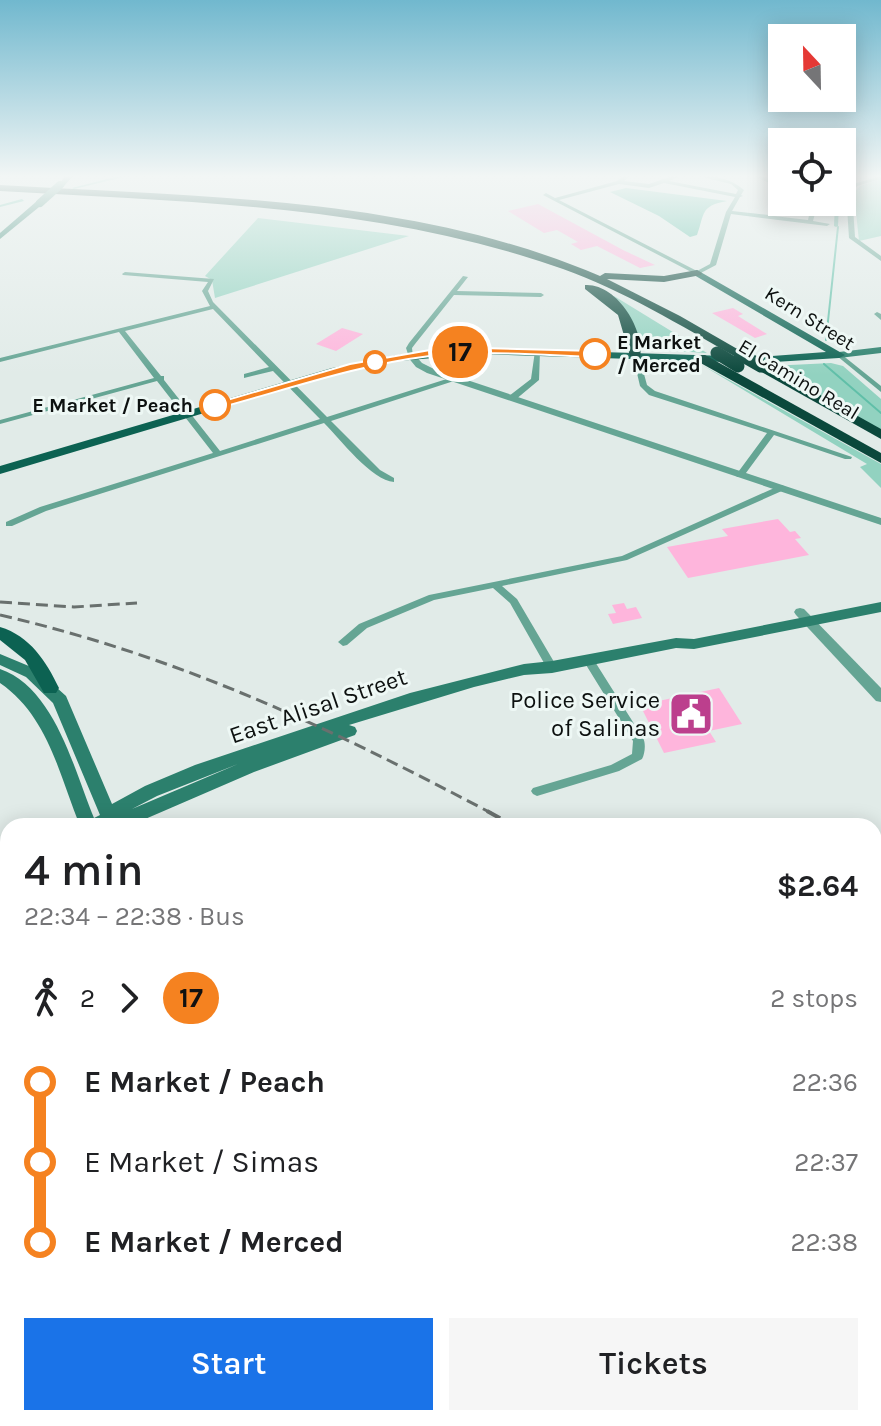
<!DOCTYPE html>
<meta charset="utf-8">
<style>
body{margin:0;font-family:Karla,sans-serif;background:#f6f6f6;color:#202124;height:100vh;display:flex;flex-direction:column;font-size:30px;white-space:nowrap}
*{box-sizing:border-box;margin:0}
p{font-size:26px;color:#757577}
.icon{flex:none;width:44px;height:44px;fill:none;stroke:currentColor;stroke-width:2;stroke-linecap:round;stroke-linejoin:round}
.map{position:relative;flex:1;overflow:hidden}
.details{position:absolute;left:0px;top:818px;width:882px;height:608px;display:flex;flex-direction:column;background:#fff;border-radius:24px 24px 0 0;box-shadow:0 4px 20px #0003}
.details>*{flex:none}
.badge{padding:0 16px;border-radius:26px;font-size:28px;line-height:52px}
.needle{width:52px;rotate:338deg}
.fabs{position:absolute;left:768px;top:24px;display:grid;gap:16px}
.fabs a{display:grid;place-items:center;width:88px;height:88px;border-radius:0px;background:#fff;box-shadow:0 4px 20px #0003;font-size:40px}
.map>.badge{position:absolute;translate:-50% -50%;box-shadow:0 0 0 4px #fff}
.legs{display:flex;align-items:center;gap:12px;height:88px;padding:0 24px;font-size:26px}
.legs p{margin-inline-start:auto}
.head{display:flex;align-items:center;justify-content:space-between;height:136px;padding:0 24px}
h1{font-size:44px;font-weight:600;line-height:60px}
.button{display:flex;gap:16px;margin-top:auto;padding:16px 24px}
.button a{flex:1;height:92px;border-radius:0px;background:#1a73e8;color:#fff;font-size:32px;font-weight:600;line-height:92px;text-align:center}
.button a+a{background:#f6f6f6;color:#202124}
ul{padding:0 24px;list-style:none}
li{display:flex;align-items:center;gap:28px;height:80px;font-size:30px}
li i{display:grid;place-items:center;width:12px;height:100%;margin:0 10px;background:currentColor}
li i::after{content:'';width:20px;height:20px;margin:-10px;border:6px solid;border-radius:50%;background:#fff}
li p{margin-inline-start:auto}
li:first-child i{background:linear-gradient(#0000 50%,currentColor 0)}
li:last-child i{background:linear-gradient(currentColor 50%,#0000 0)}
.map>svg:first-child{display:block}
.green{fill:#92d2c0}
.water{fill:#60bfa8}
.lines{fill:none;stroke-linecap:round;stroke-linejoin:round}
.stream{stroke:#60bfa8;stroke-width:2}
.canal{fill:#60bfa8;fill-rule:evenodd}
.building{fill:#feb5dc}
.minor{fill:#65a594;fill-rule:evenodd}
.tertiary{fill:#65a594;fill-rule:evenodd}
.secondary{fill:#2c806d;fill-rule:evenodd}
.primary{fill:#0c6252;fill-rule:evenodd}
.motorway{fill:#0b483c;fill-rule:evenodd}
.rail-far2{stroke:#69706e;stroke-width:3;stroke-dasharray:12 6;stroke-linecap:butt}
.rail-far1{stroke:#69706e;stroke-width:4;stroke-dasharray:15 7;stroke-linecap:butt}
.rail{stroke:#69706e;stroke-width:5;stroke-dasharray:19 9;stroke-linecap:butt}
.secondary-bridge{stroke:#2c806d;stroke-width:8}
.motorway-bridge{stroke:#0b483c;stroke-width:13}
.line-1{fill:#f58220;stroke:#fff;stroke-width:2}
.stop-1-dot{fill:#fff;stroke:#f58220;stroke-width:4}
.labels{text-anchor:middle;stroke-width:6;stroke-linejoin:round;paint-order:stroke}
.far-street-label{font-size:20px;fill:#0d1110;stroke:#eef8f5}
.far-stop-label{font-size:20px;font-weight:bold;fill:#0d1110;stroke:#eef8f5;text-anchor:start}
.poi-label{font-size:24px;fill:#0d1110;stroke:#eef8f5;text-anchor:end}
.street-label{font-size:24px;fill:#0d1110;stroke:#eef8f5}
</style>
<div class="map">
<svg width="881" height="1426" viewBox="0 0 881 1426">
<rect width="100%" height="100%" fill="#e1ebe8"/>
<g class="green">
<path d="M881 179V236L859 241 854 193 860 186Z"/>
<path d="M258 218 409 236 215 298 212 280 205 276Z"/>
<path d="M614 296 707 353 640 349C635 325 630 313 611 298Z"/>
<path d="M831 363 843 366 881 399V431L770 366Z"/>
<path d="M702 365 881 464V488L860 467 867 464Z"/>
</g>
<path class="water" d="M626 188 727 201C700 206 705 213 697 235L690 237 659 216 610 192Z"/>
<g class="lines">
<g class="stream">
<path d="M826 340 838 227"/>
<path d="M824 364 881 413"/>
</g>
<g class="canal">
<path d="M123 175H132L74 189 72 188Z"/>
<path d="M22 199 24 201 0 207V205Z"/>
<path d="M835 202H839L838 226 836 227 834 226Z"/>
</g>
</g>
<g class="building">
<path d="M538 204 623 250 655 265 640 268 597 246 581 250 571 244 578 242 557 230 544 233 508 211Z"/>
<path d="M733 308 743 314 738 316 767 334 755 338 712 313Z"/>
<path d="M342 328 363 334 336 351 316 344Z"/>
<path d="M778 519 790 532 795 531 801 538 795 539 809 555 688 578 667 547 728 536 722 529Z"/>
<path d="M624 603 627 609 636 607 642 618 613 624 608 614 616 613 612 605Z"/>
<path d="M719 688 742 724 709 731 716 742 664 753 640 705Z"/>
</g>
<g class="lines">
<g class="minor">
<path d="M625 175H631L624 181 649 184 675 175H683L669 181 736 194 738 190 731 184 694 175C711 175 731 178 744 190L741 195 743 196 740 197 732 211 769 215 774 201 775 190 769 183 753 175C765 175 774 179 780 190V201L774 216 808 220 812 202H818L813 221 830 224 827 226 731 214 716 265 697 275 543 195 546 193 555 198 617 181ZM664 183 735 197 726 212 710 264 697 271 559 200 619 184 649 188Z"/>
<path d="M881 176V179L857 186 852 192 855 237 881 256V261L849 238 846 192 853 184Z"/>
<path d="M125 272 214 279 208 291 213 302 327 417 453 377 460 379 331 421 380 470 394 478V482C372 481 340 439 324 423L46 511 12 526H6V522L40 507 213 453 157 381 0 424V420L154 378 119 332 0 362V358L210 306 202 291 208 282 123 275 122 274ZM213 309 269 367 244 374V378L273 371 320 419 220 451 164 380V376H161L125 331Z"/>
<path d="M463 276 468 277 457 291 541 293 544 295 541 297 454 295 415 344 412 348 413 357H409L406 348 409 343Z"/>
<path d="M877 312 881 314V320L874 314Z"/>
<path d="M535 351 540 352 539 380 515 400H509V396L531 379Z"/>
<path d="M636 354 639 356 647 385 655 391 852 457 851 459H845L774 435 743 477H737L736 475 767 433 649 395 640 386 633 356Z"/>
<path d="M837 354H841L881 386V392L837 356Z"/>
<path d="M781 485 784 486V490L627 560 502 586 517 599 557 667 556 670H548L510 603 493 588 434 600 367 628 347 645 343 646 338 642 359 624 429 595 622 556Z"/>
<path d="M588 656 592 657 643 738C646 743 645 754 642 759L619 771 537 796 533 794 531 791 533 788 611 765 632 754 633 741 583 660Z"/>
<path d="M881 1370V1399L874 1402V1373Z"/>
<path d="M851 1418H871L867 1426H847Z"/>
</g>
<g class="tertiary">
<path d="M408 354H414L422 363 434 369 881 518V525L427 373 416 367 407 356Z"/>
<path d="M800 608 804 609 881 688V702L876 701 796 615 794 612 796 609Z"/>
<path d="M8 1263V1287L0 1290V1266Z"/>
<path d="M0 1316 8 1319V1376L0 1372Z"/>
<path d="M8 1418H32L33 1426H9Z"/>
</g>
<g class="secondary">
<path d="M66 175H74L63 187H57Z"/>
<path d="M37 201 44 203 0 239V233Z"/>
<path d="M881 347V353L839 358 834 355 839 352Z"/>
<path d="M881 602V612L694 649 676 648 552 673 524 675 474 687 349 725 355 727 357 731 355 735 254 772 129 826H80C59 774 48 716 0 683V669C55 688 74 770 94 818L100 815 53 703 26 677 0 665V654L36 669 66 696 112 804 145 786 195 765 410 693 524 664 552 661 676 638 694 639ZM238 764 132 809 157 796Z"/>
<path d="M8 857V874L0 877V860Z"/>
<path d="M322 1418H350L353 1426H325Z"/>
</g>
<g class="primary">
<path d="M697 270 845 355 839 358 757 363 481 354 398 361 338 373 0 474V466L332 368 398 355 481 348 757 357 826 352 694 275 692 273Z"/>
<path d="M0 627C30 636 46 661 59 688L56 693H44L25 660 0 640Z"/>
</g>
<g class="motorway">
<path d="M0 185C199 197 413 196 600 276L605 273 664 276 697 270 702 273 701 275 664 282 607 279 680 316 746 354 736 357C680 325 624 291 563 269 382 205 189 202 0 191Z"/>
<path d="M585 285C617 283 646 331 640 359L630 356 618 315 585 289Z"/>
<path d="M697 355H705L881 453V463L697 361Z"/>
<path d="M761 362 881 429V439L756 369V363Z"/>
</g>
<g class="rail-far2">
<path d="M0 602 74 607 137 603"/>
<path d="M0 615C181 657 328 727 491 813"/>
</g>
<g class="rail-far1">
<path d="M487 811 514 826"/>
<path d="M874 1018 881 1021"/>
<path d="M874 1050 881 1054"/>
</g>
<path class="rail" d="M874 1094 881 1098"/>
<path class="secondary-bridge" d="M40 203 60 185"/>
<g class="motorway-bridge">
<path d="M717 353 738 366"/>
<path d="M740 354 761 366"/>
</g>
</g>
<linearGradient id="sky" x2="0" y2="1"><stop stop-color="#71b8ce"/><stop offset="0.47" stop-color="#f2f6f5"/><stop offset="1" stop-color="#f2f6f5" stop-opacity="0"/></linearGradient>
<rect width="881" height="375" fill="url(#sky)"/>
<path class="line-1" d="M481 348 595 351 600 354 595 357C540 355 484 350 430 356 356 365 286 390 215 409L210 405 350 364 430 350Z"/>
<defs>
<g id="civic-square" transform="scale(2.3)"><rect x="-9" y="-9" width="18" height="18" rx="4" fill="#bc3f8d" stroke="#eef8f5"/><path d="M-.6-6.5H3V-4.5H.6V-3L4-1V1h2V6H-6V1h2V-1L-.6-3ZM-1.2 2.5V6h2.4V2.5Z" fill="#fff"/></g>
</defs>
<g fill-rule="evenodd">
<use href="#civic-square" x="691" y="714"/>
</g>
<g class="stop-1-dot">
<circle cx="595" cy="354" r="14"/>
<circle cx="375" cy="362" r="10"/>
<circle cx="215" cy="405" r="14"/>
</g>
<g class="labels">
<g class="far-street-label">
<text transform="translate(810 318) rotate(32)" y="7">Kern Street</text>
<text transform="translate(799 379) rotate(31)" y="7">El Camino Real</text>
</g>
<g class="far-stop-label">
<text x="617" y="349">E Market<tspan x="617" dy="23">/ Merced</tspan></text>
<text x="193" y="412" text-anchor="end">E Market / Peach</text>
</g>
<g class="poi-label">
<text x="660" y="708">Police Service<tspan x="660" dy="28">of Salinas</tspan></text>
</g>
<g class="street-label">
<text transform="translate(318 706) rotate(-19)" y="8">East Alisal Street</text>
</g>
</g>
</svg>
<div class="fabs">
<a><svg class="needle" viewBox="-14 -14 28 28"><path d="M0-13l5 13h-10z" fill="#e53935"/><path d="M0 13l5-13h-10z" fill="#757577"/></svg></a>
<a><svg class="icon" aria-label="locate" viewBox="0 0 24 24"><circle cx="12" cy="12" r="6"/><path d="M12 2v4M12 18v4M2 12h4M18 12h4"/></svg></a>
</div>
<b class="badge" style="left:460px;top:352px;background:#f58220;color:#111">17</b>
<section class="details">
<div class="head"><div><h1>4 min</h1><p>22:34 – 22:38 · Bus</p></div><b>$2.64</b></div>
<div class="legs"><svg class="icon" aria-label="walk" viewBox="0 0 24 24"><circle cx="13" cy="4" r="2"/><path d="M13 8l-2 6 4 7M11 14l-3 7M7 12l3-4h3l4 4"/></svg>2<svg class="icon" aria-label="forward" viewBox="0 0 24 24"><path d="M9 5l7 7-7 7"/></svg><b class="badge" style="background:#f58220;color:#111">17</b><p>2 stops</p></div>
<ul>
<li><i style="color:#f58220"></i><b>E Market / Peach</b><p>22:36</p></li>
<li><i style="color:#f58220"></i><span>E Market / Simas</span><p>22:37</p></li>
<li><i style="color:#f58220"></i><b>E Market / Merced</b><p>22:38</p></li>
</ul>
<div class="button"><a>Start</a><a>Tickets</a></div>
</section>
</div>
